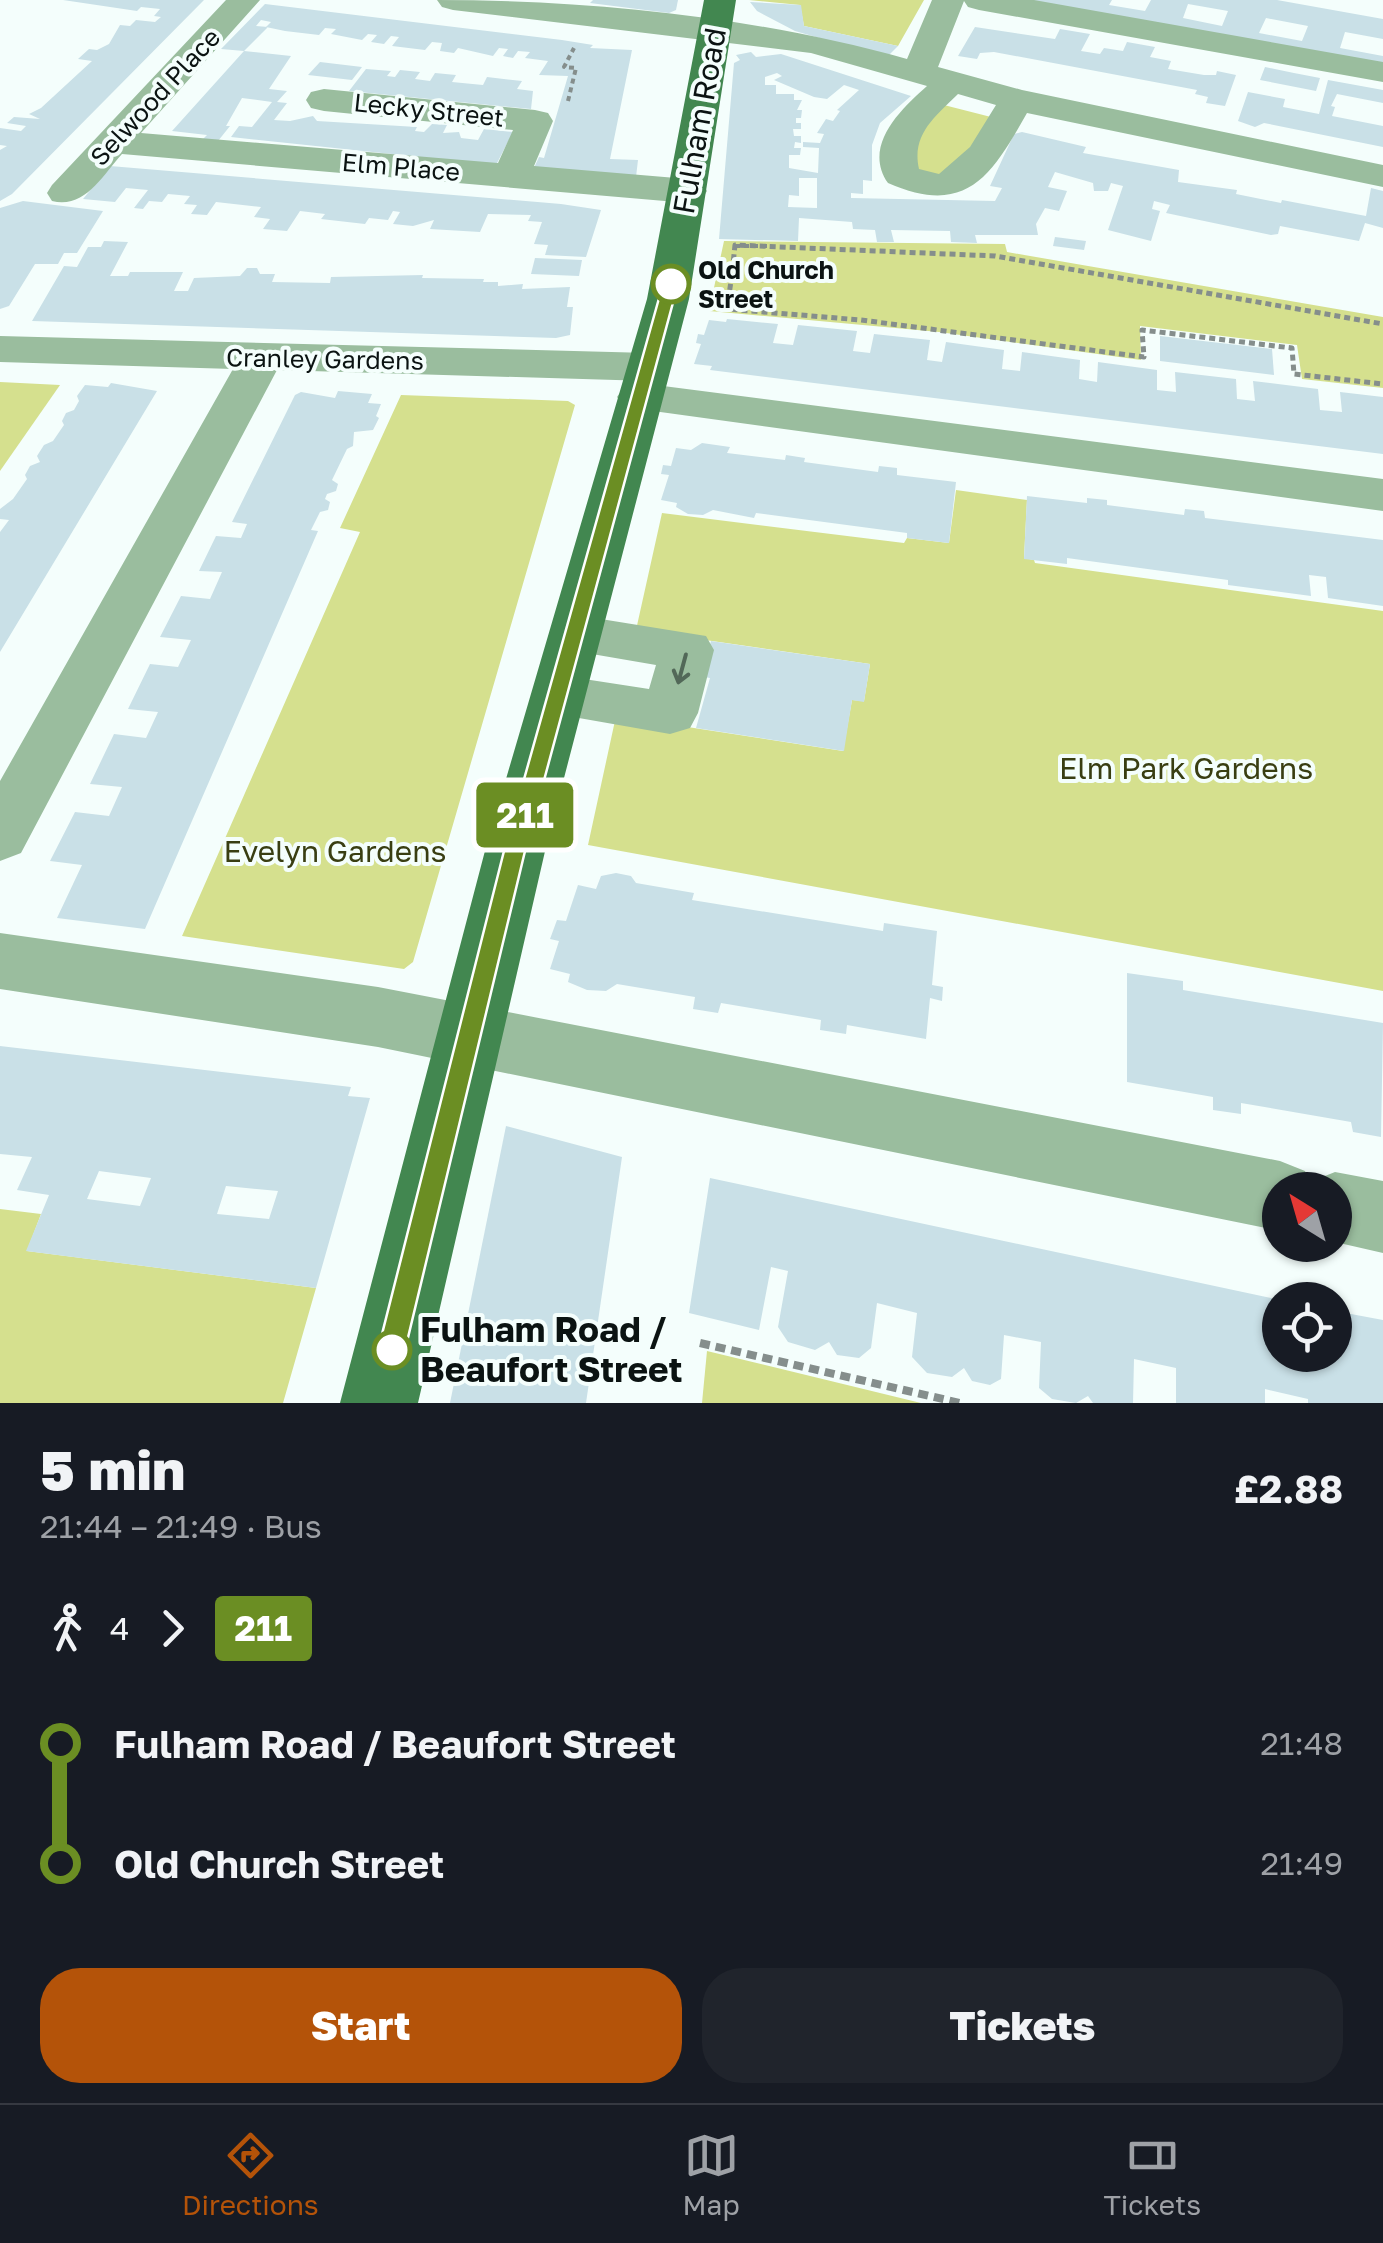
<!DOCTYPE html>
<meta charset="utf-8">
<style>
body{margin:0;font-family:"Golos Text",sans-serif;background:#20242c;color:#f1f3f6;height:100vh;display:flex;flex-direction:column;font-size:38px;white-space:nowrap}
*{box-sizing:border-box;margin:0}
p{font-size:32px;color:#9ea1a6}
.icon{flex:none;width:55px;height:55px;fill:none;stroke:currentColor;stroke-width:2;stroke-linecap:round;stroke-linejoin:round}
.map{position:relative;height:1403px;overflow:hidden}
.details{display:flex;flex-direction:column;background:#171b24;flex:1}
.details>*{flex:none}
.badge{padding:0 20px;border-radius:8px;font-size:35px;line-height:65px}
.needle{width:65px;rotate:323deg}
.fabs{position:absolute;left:1262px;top:1172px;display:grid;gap:20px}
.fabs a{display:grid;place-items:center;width:90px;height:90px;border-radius:50%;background:#171b24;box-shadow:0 2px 8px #0004;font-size:50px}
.map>.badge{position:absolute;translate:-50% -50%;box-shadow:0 0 0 5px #fff}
.legs{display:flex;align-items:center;gap:15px;height:110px;padding:0 40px;font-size:32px}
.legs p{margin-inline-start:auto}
.summary{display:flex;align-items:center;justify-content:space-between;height:170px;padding:0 40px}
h1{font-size:55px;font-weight:800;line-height:75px}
.primary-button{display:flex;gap:20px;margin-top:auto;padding:20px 40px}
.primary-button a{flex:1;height:115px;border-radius:40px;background:#b45309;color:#fff;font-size:40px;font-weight:800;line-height:115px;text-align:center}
.primary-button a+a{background:#20242c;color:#f1f3f6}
ul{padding:0 40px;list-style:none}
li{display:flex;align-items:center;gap:35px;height:120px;font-size:38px}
li i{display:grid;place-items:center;width:15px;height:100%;margin:0 12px;background:currentColor}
li i::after{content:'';width:25px;height:25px;margin:-12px;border:8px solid;border-radius:50%;background:#171b24}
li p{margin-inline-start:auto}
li:first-child i{background:linear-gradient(#0000 50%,currentColor 0)}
li:last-child i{background:linear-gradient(currentColor 50%,#0000 0)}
.menu{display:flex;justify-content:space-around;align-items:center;height:140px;border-top:2px solid #363941;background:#171b24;font-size:28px;color:#9ea1a6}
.menu a{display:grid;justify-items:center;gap:5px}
.menu .on{color:#b45309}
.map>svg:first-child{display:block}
.green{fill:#d5e08e}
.building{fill:#c9e0e7;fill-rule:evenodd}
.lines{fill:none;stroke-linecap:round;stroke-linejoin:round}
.path-far2{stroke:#858e8c;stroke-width:4;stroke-dasharray:5 4;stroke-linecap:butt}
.path-far1{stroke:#858e8c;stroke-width:5;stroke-dasharray:6 4;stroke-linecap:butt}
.path{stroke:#858e8c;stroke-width:8;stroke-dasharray:10 6;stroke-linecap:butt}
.minor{fill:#9abd9e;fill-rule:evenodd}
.major{fill:#428750;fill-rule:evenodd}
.oneway{stroke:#526858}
.line-1{fill:#6b8e23;stroke:#fff;stroke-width:2.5}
.stop-1-dot{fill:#fff;stroke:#6b8e23;stroke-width:5}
.labels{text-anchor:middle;stroke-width:8;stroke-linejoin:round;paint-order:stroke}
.far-street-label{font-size:25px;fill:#0b1312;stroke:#f4fefc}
.far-stop-label{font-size:25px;font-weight:bold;fill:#0b1312;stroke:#f4fefc;text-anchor:start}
.street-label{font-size:30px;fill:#0b1312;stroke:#f4fefc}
.park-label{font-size:30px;fill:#393e12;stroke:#f4fefc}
.near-stop-label{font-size:35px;font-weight:bold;fill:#0b1312;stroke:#f4fefc;text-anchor:start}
</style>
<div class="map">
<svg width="1383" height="1403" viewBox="0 0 1383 1403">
<rect width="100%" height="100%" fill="#f4fefc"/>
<g class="green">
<path d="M749 0H924L898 46 804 26 800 5Z"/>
<path d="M940 104 991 117 951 176 916 174 910 132Z"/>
<path d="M724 241 1005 244 1007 252 1383 317V388L1302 379 1297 345 1140 326 1141 360 939 332 709 311Z"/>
<path d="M0 382 60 385 0 471Z"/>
<path d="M401 395 568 401 575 405 413 962 404 969 182 936 360 532 340 528Z"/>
<path d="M956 490 1027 500 1024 558 1034 560 1035 563 1383 611V991L588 845 616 716 843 751 852 700 864 701 870 664 636 630 662 513 904 543 907 538 949 543Z"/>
<path d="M0 1209 41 1214 27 1251 316 1288 283 1403H0Z"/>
<path d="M707 1351 921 1403H702Z"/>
</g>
<g class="building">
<path d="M63 0H204L12 194 0 201V150L7 146 0 145V128L21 131 26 126 7 123 14 117 40 119 29 114 41 108 92 61 78 59 89 49 97 50 109 44 120 25 130 26 136 20 155 22 161 17 154 16 160 9 141 7 137 11Z"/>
<path d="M593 0H678L676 10 669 13 590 3Z"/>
<path d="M1026 0H1112L1109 5 1145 11 1151 0H1277L1383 19V39L1345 32 1340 48 1383 56V68ZM1188 4 1228 11 1222 26 1183 18ZM1266 18 1308 26 1302 41 1259 33Z"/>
<path d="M750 2 801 5 804 26 898 46 890 54 882 56 795 31 757 11Z"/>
<path d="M265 4 562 40 593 45 590 48 632 50 610 159 638 160 636 177 533 170 539 157 544 158 568 76 539 75 548 61 525 58 530 52 518 51 513 58 503 56 508 49 499 48 493 56 458 48 454 53 440 51 442 43 432 42 425 50 392 46 399 37 391 36 384 44 371 42 377 35 368 34 362 40 331 34 336 29 325 28 319 35 285 31 266 27 271 22 261 20 256 26 268 27 244 51 221 49Z"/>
<path d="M975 27 1055 39 1060 29 1090 34 1081 51 1100 54 1104 48 1123 51 1127 42 1155 47 1150 57 1171 61 1168 69 1204 75H1216L1217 71 1236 75 1225 106 1206 103 1208 97 1195 94 1197 90 994 52 980 53 977 59 958 56Z"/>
<path d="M244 51 291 56 269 89 287 91 277 102 287 103 274 120 290 121 313 116 317 121 417 127 415 131 424 132 432 124 447 125 443 133 459 132 461 138 478 140 484 129 513 132 496 165 231 137 239 126 252 127 272 102 242 98 226 126H230L218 141 203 139 207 135 172 131Z"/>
<path d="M751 52 756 57 781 54 911 96 880 123 872 145V181L863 180V194L851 193V198L995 201 1002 188 990 186 1014 134 1022 132 1086 147 1083 153 1179 170 1178 182 1237 190 1236 194 1281 203 1282 200 1366 216 1371 188 1383 191V228L1365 223 1359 241 1280 226 1278 234 1271 235 1166 213 1170 205 1154 201 1152 209 1160 211 1151 241 1108 230 1123 186 1111 183 1108 191H1094L1093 183 1055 172 1048 187 1067 191 1059 211 1045 208 1036 224 1038 235H975L977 243 951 242 950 231 891 230 894 242H877L875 230 853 229 852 222 799 218 798 241 719 239 734 63 740 60 736 55ZM777 73 782 76 774 80 814 97 827 99 844 85 859 90 837 110 840 111 833 121 826 119 817 133 824 134 820 143 803 142V147L819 148 818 173 789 168V155H800L801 148H794L795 142 801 143V136H794L793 129H801V123H796V118H801L802 110H797L802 100H794V94H776V85H765V77ZM799 178H817V208L788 207 789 195 799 196Z"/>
<path d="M320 62 362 67 352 80 308 75Z"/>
<path d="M1265 67 1294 73 1320 78 1316 91 1260 80Z"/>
<path d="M366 69 391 71 387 76 395 77 400 70 420 72 415 79 430 81 435 73 456 75 452 82 483 85 487 77 522 81 517 89 533 91 531 109 349 91Z"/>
<path d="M1328 80 1383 90V103L1337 94 1331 106 1335 107 1332 116 1383 126V147L1264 123 1255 127 1238 121 1248 92 1285 99 1283 107 1319 114Z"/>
<path d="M110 166 561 204 601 210 586 257 545 255 548 245 534 244 542 222 528 221 531 215 488 214 480 232 430 229 434 220 413 226 393 224 400 212 393 211 388 220 369 218 365 224 321 219 325 214 300 211 287 231 263 229 270 219 254 217 261 207 216 202 207 215 191 214 197 205 184 204 190 196 168 194 162 202 149 201 143 209 134 208 148 190 126 188 115 202 83 199Z"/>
<path d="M23 201 103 211 77 253H64L58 264H35L9 306 0 309V208Z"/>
<path d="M1055 237 1086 241 1084 250 1053 246Z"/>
<path d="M104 241 128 242 110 276H128L130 272H183L174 291H188L194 278 240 276 247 268H257L260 274H275L272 282 330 283 331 277 423 275 422 278 484 279 483 282H498V286L523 284 522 289 570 287 567 307H573L570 335 556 338 32 321 64 266 77 267 88 247H101Z"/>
<path d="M535 258 582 260 579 276 531 274Z"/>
<path d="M727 319 778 324 773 343 793 345 798 325 857 331 853 351 870 353 874 334 930 340 927 360 942 362 946 342 1004 350 1002 369 1020 371 1022 352 1080 360 1079 379 1097 382 1098 362 1157 370V390L1176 392 1175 372 1236 379 1237 399 1255 401 1253 381 1318 389 1320 410 1342 412 1340 392 1383 397V454L710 370 712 366 694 364 701 344 696 343 698 334 704 335 709 320 726 322Z"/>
<path d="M1160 336 1272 349 1274 375 1160 361Z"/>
<path d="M111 383 157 391 0 652V532L9 520 0 519V509L13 499 27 479 25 475 30 466 40 462 37 456 44 445 53 441 64 425 62 421 66 413 74 410 79 401 77 396 85 385 108 387Z"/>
<path d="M338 391 372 394 368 403 381 404 376 416 379 418 373 430 354 432 353 446 347 449 332 480 338 484 336 491 327 494 325 499 330 502 328 510 320 512 311 530 318 531 145 929 57 918 82 865 50 861 75 812 109 816 122 787 90 784 114 734 146 738 158 712 128 709 150 664 178 667 191 640 160 637 181 596 210 599 222 572 199 571 216 536 241 538 247 524 232 522 295 395 301 392 335 398Z"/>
<path d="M702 443 730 447 727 453 785 460 786 455 805 458 804 462 878 472 879 466 897 468V475L956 482 949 543 907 538V533L756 513 754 518 713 510 703 515 688 514 676 507 677 503 661 500 669 475 661 474 663 465 671 466 676 448 691 450Z"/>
<path d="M1027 496 1087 503V498L1107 500V505L1184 515 1185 509 1204 511 1205 518 1383 540V606L1328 598 1326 577 1309 575 1311 596 1228 585V580L1067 558V564L1024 559Z"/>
<path d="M711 641 870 664 864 702 852 700 844 751 696 728 710 678 692 675 704 665Z"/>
<path d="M616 873 631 876 636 883 694 893 692 900 883 931 884 923 937 931 932 985 943 987 942 1001 930 998 926 1039 847 1025 846 1034 820 1030 821 1020 721 1003 718 1013 693 1009 695 997 617 984 606 991 587 990 568 982 570 974 550 969 559 941 550 939 557 920 566 921 578 885 596 889 601 876Z"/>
<path d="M1127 973 1183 981V990L1383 1023 1381 1137 1353 1132 1351 1122 1241 1103V1114L1213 1110V1097L1127 1082Z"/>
<path d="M0 1046 351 1087 348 1096 370 1098 316 1288 26 1251 49 1195 17 1190 32 1157 0 1154ZM99 1171 151 1178 140 1206 87 1199ZM226 1186 278 1191 269 1219 217 1214Z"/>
<path d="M506 1126 622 1157 586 1403H450Z"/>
<path d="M710 1178 1280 1300V1355H1335V1311L1383 1320V1403H1308V1399L1265 1389V1403H1176V1368L1134 1359 1133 1403H1093L1088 1396 1076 1403 1052 1399 1039 1388 1041 1342 1004 1335 1001 1379 990 1385 972 1381 964 1368 952 1377 927 1373 912 1357 917 1313 877 1303 871 1348 859 1358 837 1355 829 1342 815 1350 788 1342 778 1327 788 1271 771 1267 759 1330 689 1313Z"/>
</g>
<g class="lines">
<g class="path-far2">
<path d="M568 101 576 68 564 67 574 48"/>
<path d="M735 246H768"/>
</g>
<g class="path-far1">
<path d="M716 272 732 274 735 245 995 256 1383 324"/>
<path d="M732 274 727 309 861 320 1144 357 1142 330 1292 348 1294 374 1383 384"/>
</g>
<path class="path" d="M700 1343 960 1403"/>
<g class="minor">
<path d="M226 0H260L141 133 498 163 513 130 324 111 311 108 306 100 311 92 324 89 535 110 548 113 553 121 534 166 688 179 702 183 707 191 702 199 688 203 122 154C102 176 85 209 52 201L47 193 52 185Z"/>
<path d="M437 0C594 0 756 17 907 59L932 0H1034L1383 62V82L979 10 968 7 964 1 938 67 1022 90 1383 165V187L1027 113C991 177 966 217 888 183 862 146 901 109 927 86L811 53 453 10 442 7ZM958 94 996 105 970 147 939 174 919 169C911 134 936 116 958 94Z"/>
<path d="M0 336 649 353 665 357 671 367 665 377 649 381 277 370 21 853 0 861V781L233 369 0 362Z"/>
<path d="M640 383 1383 479V511L624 407 617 397 624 387Z"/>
<path d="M576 615 706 636 714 650 698 713 690 728 670 734 539 711 531 696 539 681 558 675 649 689 656 665 557 648 550 634 557 620Z"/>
<path d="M0 933 378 987 1280 1161 1305 1171 1310 1182 1335 1172 1383 1181V1253L1335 1242V1190H1280V1231L378 1047 0 989Z"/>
</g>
<path class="major" d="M704 0H736L689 299 546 847 418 1403H340L486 847 647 299Z"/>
</g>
<defs><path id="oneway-shaft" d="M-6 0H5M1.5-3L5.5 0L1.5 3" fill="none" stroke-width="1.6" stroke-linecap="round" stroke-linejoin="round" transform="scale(2.5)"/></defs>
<use class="oneway" href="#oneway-shaft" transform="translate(682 669) rotate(105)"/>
<path class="line-1" d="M671 280 678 284 526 847 405 1350 401 1359 392 1363 382 1359 378 1350 505 847 663 284Z"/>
<g class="stop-1-dot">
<circle cx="671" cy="284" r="18"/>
<circle cx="392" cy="1350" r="18"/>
</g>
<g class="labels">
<g class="far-street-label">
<text transform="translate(155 97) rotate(-47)" y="9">Selwood Place</text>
<text transform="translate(429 110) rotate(6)" y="9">Lecky Street</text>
<text transform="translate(401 167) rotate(5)" y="9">Elm Place</text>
<text transform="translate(325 359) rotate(1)" y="9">Cranley Gardens</text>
</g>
<g class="far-stop-label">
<text x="698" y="279">Old Church<tspan x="698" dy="29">Street</tspan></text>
</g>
<g class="street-label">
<text transform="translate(700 121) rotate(-80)" y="10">Fulham Road</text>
</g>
<g class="park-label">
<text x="1186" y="779">Elm Park Gardens</text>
<text x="335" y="862">Evelyn Gardens</text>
</g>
<g class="near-stop-label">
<text x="420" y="1342">Fulham Road /<tspan x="420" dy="40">Beaufort Street</tspan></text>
</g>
</g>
</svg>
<div class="fabs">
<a><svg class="needle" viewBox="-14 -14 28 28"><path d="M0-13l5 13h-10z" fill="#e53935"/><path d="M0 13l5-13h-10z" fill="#9ea1a6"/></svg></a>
<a><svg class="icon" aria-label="locate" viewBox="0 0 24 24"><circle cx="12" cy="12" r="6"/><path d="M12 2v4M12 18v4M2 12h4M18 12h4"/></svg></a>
</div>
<b class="badge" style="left:525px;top:815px;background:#6b8e23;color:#fff">211</b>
</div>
<section class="details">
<div class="summary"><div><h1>5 min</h1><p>21:44 – 21:49 · Bus</p></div><b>£2.88</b></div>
<div class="legs"><svg class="icon" aria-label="walk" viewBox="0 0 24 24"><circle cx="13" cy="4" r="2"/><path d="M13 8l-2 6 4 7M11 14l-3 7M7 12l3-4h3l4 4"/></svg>4<svg class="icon" aria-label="forward" viewBox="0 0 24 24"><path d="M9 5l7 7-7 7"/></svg><b class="badge" style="background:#6b8e23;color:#fff">211</b></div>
<ul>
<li><i style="color:#6b8e23"></i><b>Fulham Road / Beaufort Street</b><p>21:48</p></li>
<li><i style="color:#6b8e23"></i><b>Old Church Street</b><p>21:49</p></li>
</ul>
<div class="primary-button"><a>Start</a><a>Tickets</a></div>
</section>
<nav class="menu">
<a class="on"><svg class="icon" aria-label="directions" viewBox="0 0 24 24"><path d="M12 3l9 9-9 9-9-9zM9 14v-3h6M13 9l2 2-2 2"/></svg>Directions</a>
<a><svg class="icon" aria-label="map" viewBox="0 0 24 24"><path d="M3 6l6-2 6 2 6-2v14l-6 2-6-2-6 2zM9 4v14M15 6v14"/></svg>Map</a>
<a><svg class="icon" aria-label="tickets" viewBox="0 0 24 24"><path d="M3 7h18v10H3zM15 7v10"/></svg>Tickets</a>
</nav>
